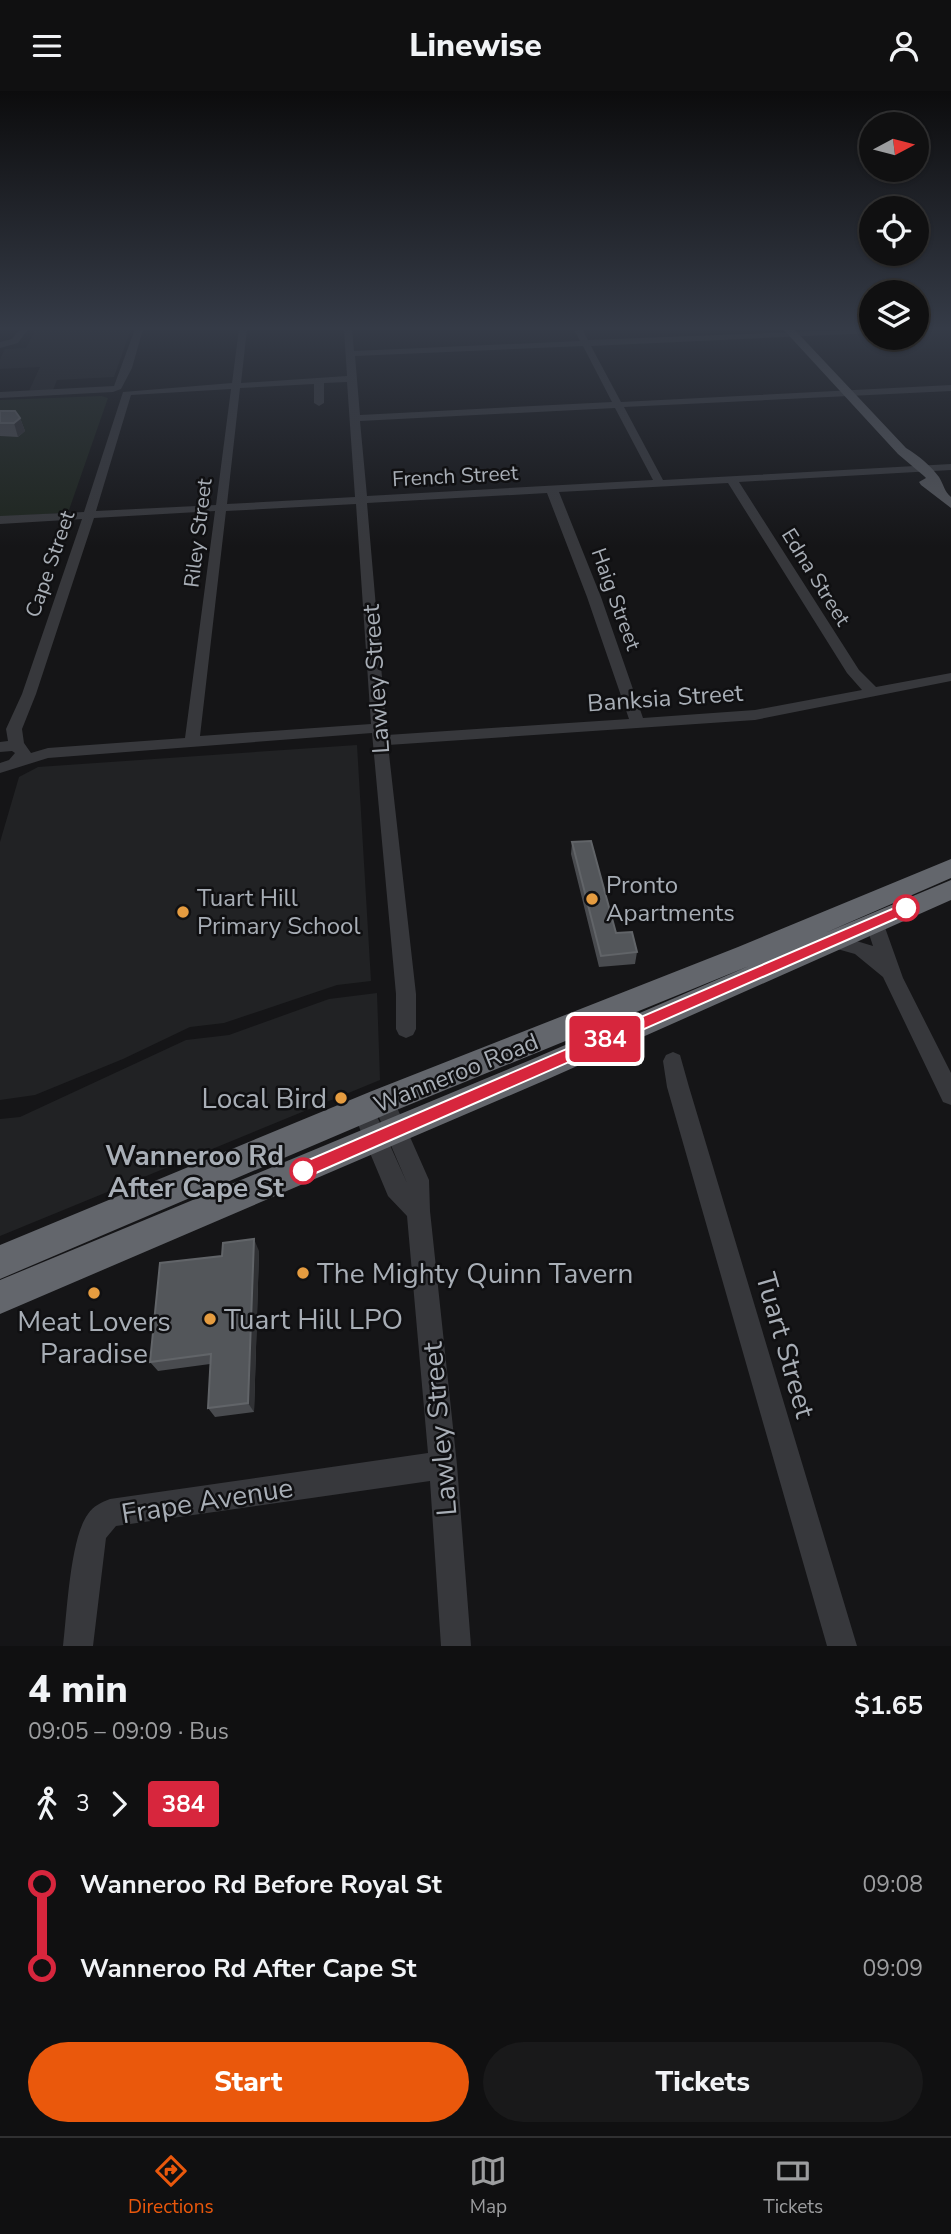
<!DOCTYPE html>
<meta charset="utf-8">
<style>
body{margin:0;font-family:"Nunito Sans",sans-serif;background:#19191a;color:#f1f3f6;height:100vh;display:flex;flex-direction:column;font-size:26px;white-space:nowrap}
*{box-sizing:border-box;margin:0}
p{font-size:23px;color:#9c9d9f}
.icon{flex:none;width:38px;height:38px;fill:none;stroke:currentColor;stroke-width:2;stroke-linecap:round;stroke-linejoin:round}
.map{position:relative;height:1555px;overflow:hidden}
.details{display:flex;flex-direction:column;background:#101011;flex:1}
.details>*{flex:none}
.badge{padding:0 14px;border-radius:5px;font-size:24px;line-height:46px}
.needle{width:46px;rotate:83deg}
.buttons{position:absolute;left:859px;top:21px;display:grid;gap:14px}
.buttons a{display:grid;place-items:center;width:70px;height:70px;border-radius:50%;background:#101011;box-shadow:0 2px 5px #0004,0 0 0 2px #303031;font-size:35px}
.map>.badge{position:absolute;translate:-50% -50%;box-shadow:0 0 0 4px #fff}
.legs{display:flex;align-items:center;gap:10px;height:77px;padding:0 28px;font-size:23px}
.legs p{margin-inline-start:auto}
.overview{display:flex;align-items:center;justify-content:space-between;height:119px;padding:0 28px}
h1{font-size:38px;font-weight:800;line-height:52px}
.action{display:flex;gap:14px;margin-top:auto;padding:14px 28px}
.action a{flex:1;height:80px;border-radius:42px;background:#ea580c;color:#fff;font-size:28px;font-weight:800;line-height:80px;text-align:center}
.action a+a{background:#19191a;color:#f1f3f6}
ul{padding:0 28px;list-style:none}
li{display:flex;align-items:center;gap:24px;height:84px;font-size:26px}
li i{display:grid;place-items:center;width:10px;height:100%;margin:0 9px;background:currentColor}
li i::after{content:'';width:18px;height:18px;margin:-9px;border:5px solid;border-radius:50%;background:#101011}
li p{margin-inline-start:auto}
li:first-child i{background:linear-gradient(#0000 50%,currentColor 0)}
li:last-child i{background:linear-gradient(currentColor 50%,#0000 0)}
header{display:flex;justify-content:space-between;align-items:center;height:91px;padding:0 28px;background:#101011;font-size:32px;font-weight:800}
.menu{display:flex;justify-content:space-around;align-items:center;height:98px;border-top:2px solid #303031;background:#101011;font-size:19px;color:#9c9d9f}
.menu a{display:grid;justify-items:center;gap:4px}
.menu .on{color:#ea580c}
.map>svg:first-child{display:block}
.built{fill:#212224}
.green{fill:#1e251e}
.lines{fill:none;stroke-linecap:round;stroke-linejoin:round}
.minor{fill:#37383c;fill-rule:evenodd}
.major{fill:#53555a;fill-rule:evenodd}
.highway{fill:#63666c;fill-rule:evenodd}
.wall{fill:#494b4f}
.shaded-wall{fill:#303134}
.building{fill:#53565a;stroke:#616468;stroke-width:2}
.line-1{fill:#d7263d;stroke:#fff;stroke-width:2}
.poi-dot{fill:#e59c40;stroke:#101012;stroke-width:2.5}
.stop-1-dot{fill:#fff;stroke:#d7263d;stroke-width:3.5}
.labels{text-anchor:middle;stroke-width:5;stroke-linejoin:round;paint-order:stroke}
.far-street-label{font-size:21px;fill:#a8aeb6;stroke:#101012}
.street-label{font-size:24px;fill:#a8aeb6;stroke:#101012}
.poi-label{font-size:24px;fill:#a8aeb6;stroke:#101012;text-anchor:start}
.near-poi-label{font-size:28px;fill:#a8aeb6;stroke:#101012;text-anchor:start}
.near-stop-label{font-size:28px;font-weight:bold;fill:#a8aeb6;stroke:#101012;text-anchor:end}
.near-street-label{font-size:28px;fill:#a8aeb6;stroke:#101012}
</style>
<header><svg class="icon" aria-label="menu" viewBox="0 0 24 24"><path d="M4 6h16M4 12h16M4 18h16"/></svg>Linewise<svg class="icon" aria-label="person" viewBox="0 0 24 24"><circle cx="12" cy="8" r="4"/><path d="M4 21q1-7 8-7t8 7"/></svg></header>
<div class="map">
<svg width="951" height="1555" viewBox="0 0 951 1555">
<rect width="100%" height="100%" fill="#151517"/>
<g class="built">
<path d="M36 238H131L114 286 57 289 53 299 29 300 40 276 0 278V268L5 258 26 257Z"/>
<path d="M357 654 371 890 337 894 224 932 190 936 123 968 35 1004 0 1009V751L19 686 38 676Z"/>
<path d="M377 902 380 989 0 1145V1028L20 1026 186 949 229 944 329 908Z"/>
</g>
<path class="green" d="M101 305 108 307 69 419 62 422 0 426V309Z"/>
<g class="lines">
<g class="minor">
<path d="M20 238H28L18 252 0 257V251L12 248Z"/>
<path d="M135 238H143L132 277 121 298 113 301 0 307V301L114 295Z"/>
<path d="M239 238H247L241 292 347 285 344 238H352L354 260 580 250 574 238H582L588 249 872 238V242L591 255 621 311 951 294V300L624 316 663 389 951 373V379L739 391 859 579 876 596 951 582V590L755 629 388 654 416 903V938L413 944 406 947 399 944 396 938V903L372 642 48 667 0 682V672L9 669 15 662 12 660 0 661V651L8 650 6 638 22 603 82 428 0 433V425L84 421 123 301 232 292ZM583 255 612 311 360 324 355 265ZM347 291 355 406 227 413 240 297 314 293V312L319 315 324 312V292ZM231 298 216 414 96 420 131 304ZM615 317 653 389 367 405 360 330ZM728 392 847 582 862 599 755 619 643 627 601 506 559 401ZM547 402 587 506 629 628 387 644 367 412ZM356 413 371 633 200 645 226 420ZM215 420 185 647 48 657 31 662 24 652 22 638 36 603 94 427Z"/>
<path d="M874 824 881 826 883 831 903 887 951 982V1014L943 1011 883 886 855 863 823 854 821 849 823 844 830 842 873 855 865 831 867 826Z"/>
<path d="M673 961 680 964 689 996 857 1555H827L667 996 663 970 666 964Z"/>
<path d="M383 1000 391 1003 429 1089 430 1120 457 1374 471 1555H441L430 1390 116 1435 106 1447 93 1555H63C67 1523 70 1447 88 1423 93 1415 102 1411 110 1408L428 1362 407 1125 388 1105 352 1019 355 1012 363 1009 371 1012 407 1092 372 1010 375 1003Z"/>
</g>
<path class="major" d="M783 238H794L906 357C919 365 930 374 939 386 944 394 944 400 951 406V417L921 394 919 391 926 387 924 385 898 363Z"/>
<path class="highway" d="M951 768V787L825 842 951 789V809L548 988 0 1223V1189L528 970 749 875 394 1020 0 1188V1154L372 1000 738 856Z"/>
</g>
<g class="wall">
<path d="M0 320 20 327 25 340 18 346 0 345Z"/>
<path d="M572 751 616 842 637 861 635 873 599 876 571 763Z"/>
<path d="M259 1160 254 1321 215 1326 208 1317 210 1273 158 1280 150 1271Z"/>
</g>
<g class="shaded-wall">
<path d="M20 327 25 340 18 346 14 332Z"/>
<path d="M254 1148 259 1160 254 1321 248 1312Z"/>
</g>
<g class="building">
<path d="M0 320H15L20 327 14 332H0Z"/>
<path d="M591 750 616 842 632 841 637 861 601 865 572 751Z"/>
<path d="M254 1148 248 1312 208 1317 211 1263 150 1271 160 1172 222 1165 223 1152Z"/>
</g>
<linearGradient id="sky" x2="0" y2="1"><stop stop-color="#0c0c0d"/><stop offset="0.52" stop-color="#353b47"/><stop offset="1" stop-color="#353b47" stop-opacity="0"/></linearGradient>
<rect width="951" height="456" fill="url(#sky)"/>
<path class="line-1" d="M906 812 911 814V821L309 1085 303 1088 297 1085 294 1080 297 1074Z"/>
<g class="poi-dot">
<circle cx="592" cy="808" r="7"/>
<circle cx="183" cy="821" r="7"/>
<circle cx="341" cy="1007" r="7"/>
<circle cx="303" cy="1182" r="7"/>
<circle cx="94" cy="1202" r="7"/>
<circle cx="210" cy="1228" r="7"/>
</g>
<g class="stop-1-dot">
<circle cx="906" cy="817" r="12"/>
<circle cx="303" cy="1080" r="12"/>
</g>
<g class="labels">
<g class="far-street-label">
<text transform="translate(455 385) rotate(-3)" y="7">French Street</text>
<text transform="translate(198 442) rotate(-83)" y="7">Riley Street</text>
<text transform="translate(50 473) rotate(-71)" y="7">Cape Street</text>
<text transform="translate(816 486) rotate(58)" y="7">Edna Street</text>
<text transform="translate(616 508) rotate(70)" y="7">Haig Street</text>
</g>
<g class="street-label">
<text transform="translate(376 588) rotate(-94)" y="8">Lawley Street</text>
<text transform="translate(665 607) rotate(-4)" y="8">Banksia Street</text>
<text transform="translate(456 982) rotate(-22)" y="8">Wanneroo Road</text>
</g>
<g class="poi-label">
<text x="606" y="802">Pronto<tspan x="606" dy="28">Apartments</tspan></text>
<text x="197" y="815">Tuart Hill<tspan x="197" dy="28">Primary School</tspan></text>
</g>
<g class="near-poi-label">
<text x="327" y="1017" text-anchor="end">Local Bird</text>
<text x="317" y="1192">The Mighty Quinn Tavern</text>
<text x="224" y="1238">Tuart Hill LPO</text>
<text x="94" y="1240" text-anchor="middle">Meat Lovers<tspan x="94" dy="32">Paradise</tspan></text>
</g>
<g class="near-stop-label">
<text x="284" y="1074">Wanneroo Rd<tspan x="284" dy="32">After Cape St</tspan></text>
</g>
<g class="near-street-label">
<text transform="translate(786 1254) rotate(74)" y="10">Tuart Street</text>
<text transform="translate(439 1338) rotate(-95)" y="10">Lawley Street</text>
<text transform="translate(207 1409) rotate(-9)" y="10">Frape Avenue</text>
</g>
</g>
</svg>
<div class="buttons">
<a><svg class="needle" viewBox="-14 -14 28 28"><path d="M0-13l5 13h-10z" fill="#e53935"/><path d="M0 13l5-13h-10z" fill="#9c9d9f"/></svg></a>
<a><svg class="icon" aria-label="locate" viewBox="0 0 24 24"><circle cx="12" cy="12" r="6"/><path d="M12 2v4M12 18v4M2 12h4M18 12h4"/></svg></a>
<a><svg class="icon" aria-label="layers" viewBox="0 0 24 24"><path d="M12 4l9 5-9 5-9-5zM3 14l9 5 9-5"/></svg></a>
</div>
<b class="badge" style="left:605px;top:948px;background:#d7263d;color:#fff">384</b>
</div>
<section class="details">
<div class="overview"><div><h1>4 min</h1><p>09:05 – 09:09 · Bus</p></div><b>$1.65</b></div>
<div class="legs"><svg class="icon" aria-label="walk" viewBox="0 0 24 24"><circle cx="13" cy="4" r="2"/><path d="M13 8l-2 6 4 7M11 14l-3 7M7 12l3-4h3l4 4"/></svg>3<svg class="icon" aria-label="forward" viewBox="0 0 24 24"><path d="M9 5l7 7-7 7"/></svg><b class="badge" style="background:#d7263d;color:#fff">384</b></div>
<ul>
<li><i style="color:#d7263d"></i><b>Wanneroo Rd Before Royal St</b><p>09:08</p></li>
<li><i style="color:#d7263d"></i><b>Wanneroo Rd After Cape St</b><p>09:09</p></li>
</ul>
<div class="action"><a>Start</a><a>Tickets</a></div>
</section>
<nav class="menu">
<a class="on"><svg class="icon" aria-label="directions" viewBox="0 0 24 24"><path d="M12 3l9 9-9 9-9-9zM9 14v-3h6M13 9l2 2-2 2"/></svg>Directions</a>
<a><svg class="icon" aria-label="map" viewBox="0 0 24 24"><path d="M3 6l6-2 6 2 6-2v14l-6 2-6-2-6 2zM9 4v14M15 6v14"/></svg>Map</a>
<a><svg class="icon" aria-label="tickets" viewBox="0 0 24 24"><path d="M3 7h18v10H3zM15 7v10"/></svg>Tickets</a>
</nav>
